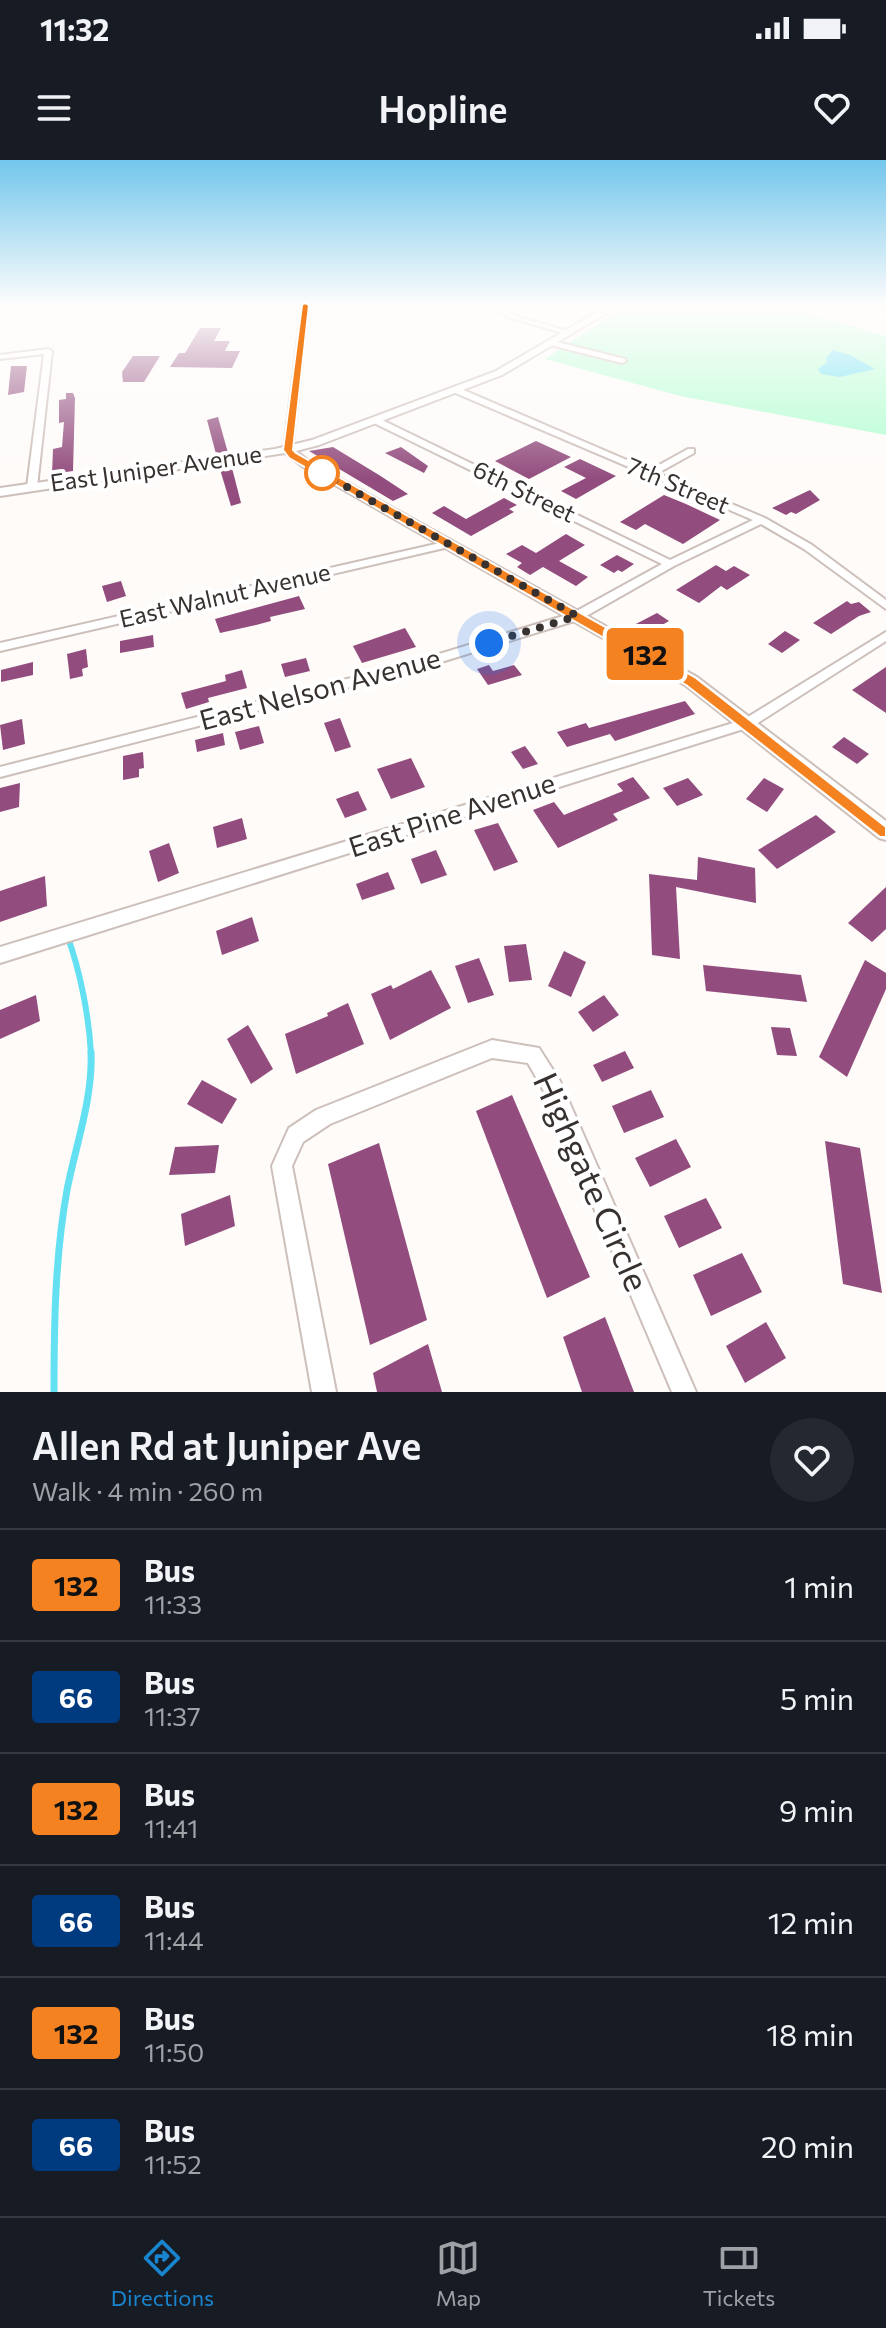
<!DOCTYPE html>
<meta charset="utf-8">
<style>
body{margin:0;font-family:Commissioner,sans-serif;background:#242831;color:#f1f3f6;height:100vh;display:flex;flex-direction:column;font-size:30px;white-space:nowrap}
*{box-sizing:border-box;margin:0}
p{font-size:26px;color:#9ea1a6}
.icon{flex:none;width:44px;height:44px;fill:none;stroke:currentColor;stroke-width:2;stroke-linecap:round;stroke-linejoin:round}
.map{position:relative;height:1232px;overflow:hidden}
.drawer{display:flex;flex-direction:column;background:#171b24;flex:1}
.drawer>*{flex:none}
.badge{padding:0 16px;border-radius:6px;font-size:28px;line-height:52px}
.you{position:absolute;width:40px;height:40px;margin:-20px;border:6px solid #fff;border-radius:50%;background:#1a73e8;box-shadow:0 0 0 12px #1a73e833}
.map>.badge{position:absolute;translate:-50% -50%;box-shadow:0 0 0 4px #fff}
.round{display:grid;place-items:center;flex:none;width:84px;height:84px;border-radius:42px;background:#242831}
.summary{display:flex;align-items:center;justify-content:space-between;height:136px;padding:0 32px}
h1{font-size:38px;font-weight:600;line-height:60px}
ul{padding:0;list-style:none}
li{display:flex;align-items:center;gap:24px;height:112px;padding:0 32px;border-top:2px solid #363941}
li div{flex:1}
li b{display:block;font-size:30px}
li em{font-style:normal}
li .badge{min-width:88px;font-weight:700;text-align:center}
.status{display:flex;justify-content:space-between;align-items:center;height:56px;padding:0 40px;background:#171b24;direction:ltr}
.status svg{height:22px;fill:currentColor}
header{display:flex;justify-content:space-between;align-items:center;height:104px;padding:0 32px;background:#171b24;font-size:36px;font-weight:600}
.dock{display:flex;justify-content:space-around;align-items:center;height:112px;border-top:2px solid #363941;background:#171b24;font-size:22px;color:#9ea1a6}
.dock a{display:grid;justify-items:center;gap:4px}
.dock .current{color:#1985cf}
.map>svg:first-child{display:block}
.green{fill:#b1fed1}
.water{fill:#64e0f3}
.lines{fill:none;stroke-linecap:round;stroke-linejoin:round}
.stream-far1{stroke:#64e0f3;stroke-width:6}
.stream{stroke:#64e0f3;stroke-width:7}
.building{fill:#924d7e}
.minor-casing{stroke:#cdbfba;stroke-width:4}
.tertiary-casing{stroke:#cdbfba;stroke-width:4}
.minor{fill:#fff;fill-rule:evenodd}
.tertiary{fill:#fff;fill-rule:evenodd}
.line{fill:#f58220;stroke:#fff;stroke-width:2}
.walk{stroke:#37322f;stroke-width:8;stroke-dasharray:0 14.4}
.stop-dot{fill:#fff;stroke:#f58220;stroke-width:4}
.labels{text-anchor:middle;stroke-width:8;stroke-linejoin:round;paint-order:stroke}
.far-street-label{font-size:24px;fill:#37322f;stroke:#fff}
.street-label{font-size:28px;fill:#37322f;stroke:#fff}
.near-street-label{font-size:34px;fill:#37322f;stroke:#fff}
</style>
<div class="status"><b>11:32</b><svg viewBox="0 0 49 12"><path d="M0 12V9h3v3zM5 12V6h3v6zM10 12V3h3v9zM15 12V0h3v12zM26 1h20v11H26zM47 4h2v5h-2z"/></svg></div>
<header><svg class="icon" aria-label="menu" viewBox="0 0 24 24"><path d="M4 6h16M4 12h16M4 18h16"/></svg>Hopline<svg class="icon" aria-label="heart" viewBox="0 0 24 24"><path d="M12 20l-8-8c-3-5 5-10 8-4 3-6 11-1 8 4z"/></svg></header>
<div class="map">
<svg width="886" height="1232" viewBox="0 0 886 1232">
<rect width="100%" height="100%" fill="#fefbf9"/>
<path class="green" d="M635 145H735L804 152 886 176V275L680 236 545 199 607 158Z"/>
<path class="water" d="M833 190 850 195 875 209 840 217 821 214 818 209 827 202 826 198Z"/>
<g class="lines">
<path class="stream-far1" d="M67 775C80 810 89 856 91 894"/>
<path class="stream" d="M54 1232C54 1164 55 1097 67 1030 76 984 93 938 91 892"/>
</g>
<g class="building">
<path d="M200 168H221L214 181H230L225 191H240L232 208 170 207 179 193H185Z"/>
<path d="M133 196H160L144 222H123L122 212Z"/>
<path d="M11 206H27L24 232 8 235Z"/>
<path d="M66 233H73L75 238 73 311 52 314 53 289 62 287 64 262 59 263V240L66 239Z"/>
<path d="M218 257 228 293 216 294 207 260Z"/>
<path d="M536 281 571 297 529 319 495 301Z"/>
<path d="M333 287 379 315 408 334 393 341 309 291Z"/>
<path d="M401 287 428 306 424 313 385 293Z"/>
<path d="M580 299 616 316 576 339 561 331 586 318 564 307Z"/>
<path d="M231 304 241 343 231 346 219 306Z"/>
<path d="M810 330 820 340 796 354 791 352 786 355 772 348Z"/>
<path d="M664 335 686 344 720 360 683 384 645 364 636 370 620 362Z"/>
<path d="M504 338 517 345 509 349 514 352 471 376 432 353 444 346 466 359Z"/>
<path d="M566 374 585 385 559 401 588 417 576 426 543 407 530 415 517 407 522 403 506 394 522 385 536 393Z"/>
<path d="M617 395 634 404 622 412 618 410 614 413 600 405Z"/>
<path d="M716 405 726 411 734 406 750 415 727 430 721 426 699 443 676 430Z"/>
<path d="M121 421 126 436 107 442 102 426Z"/>
<path d="M299 436 305 449 270 457 271 461 256 465 220 473 215 459Z"/>
<path d="M847 441 851 444 859 442 871 452 859 456 831 474 813 463Z"/>
<path d="M657 453 669 461 645 475 632 466Z"/>
<path d="M405 468 416 487 362 503 353 486Z"/>
<path d="M785 471 800 480 782 493 768 484Z"/>
<path d="M153 475 154 487 120 493V481Z"/>
<path d="M86 489 88 507 82 509 83 516 70 519 67 494Z"/>
<path d="M306 498 310 511 285 517 281 504Z"/>
<path d="M33 502V515L1 522V510Z"/>
<path d="M489 505 493 511 514 505 522 515 488 525 477 509Z"/>
<path d="M886 507V553L852 530Z"/>
<path d="M242 510 247 528 208 538 209 542 186 549 181 533 226 521 225 515Z"/>
<path d="M685 541 695 554 615 581 610 574 567 587 557 572 586 563 589 568Z"/>
<path d="M340 558 351 587 335 592 324 563Z"/>
<path d="M22 559 25 584 3 590 0 565Z"/>
<path d="M259 566 264 583 240 590 235 572Z"/>
<path d="M223 573 225 585 197 592 195 580Z"/>
<path d="M844 577 869 594 857 604 832 587Z"/>
<path d="M525 586 538 604 523 609 511 592Z"/>
<path d="M143 592 144 608 139 609V617L123 620V596Z"/>
<path d="M411 598 425 627 391 639 377 609Z"/>
<path d="M633 617 650 638 613 654 618 660 558 688 533 650 554 642 564 655 623 631 617 624Z"/>
<path d="M688 618 703 635 677 646 663 628Z"/>
<path d="M764 618 784 629 767 652 746 639Z"/>
<path d="M20 623 19 647 0 652V628Z"/>
<path d="M358 631 367 650 345 658 336 639Z"/>
<path d="M816 655 836 672 777 709 758 690Z"/>
<path d="M242 658 247 679 217 688 213 667Z"/>
<path d="M498 663 518 702 494 711 474 670Z"/>
<path d="M169 683 179 713 158 722 149 691Z"/>
<path d="M436 690 447 715 421 724 411 699Z"/>
<path d="M698 697 755 708 756 743 676 727 680 799 652 795 649 714 697 720Z"/>
<path d="M388 712 395 729 362 740 356 724Z"/>
<path d="M45 716 47 746 0 762V731Z"/>
<path d="M886 727V769L872 782 848 763Z"/>
<path d="M252 757 259 781 222 795 216 771Z"/>
<path d="M526 784 532 820 509 822 504 786Z"/>
<path d="M564 791 586 802 571 837 548 826Z"/>
<path d="M479 798 494 835 468 843 455 806Z"/>
<path d="M865 800 886 813V829L847 917 819 897Z"/>
<path d="M703 805 801 815 807 842 706 831Z"/>
<path d="M431 810 451 848 390 880 371 834 391 825 393 829Z"/>
<path d="M36 835 40 861 0 879V850Z"/>
<path d="M604 835 619 855 593 872 578 852Z"/>
<path d="M348 843 364 884 296 914 285 874 328 856 327 853Z"/>
<path d="M248 865 273 909 251 924 227 879Z"/>
<path d="M771 867 790 868 797 896 777 895Z"/>
<path d="M625 891 634 908 602 922 593 905Z"/>
<path d="M202 920 237 939 222 964 187 944Z"/>
<path d="M651 930 664 957 624 973 612 946Z"/>
<path d="M512 935 590 1117 547 1138 476 951Z"/>
<path d="M676 979 691 1007 650 1027 635 998Z"/>
<path d="M825 981 860 988 882 1133 843 1124Z"/>
<path d="M379 983 427 1160 370 1185 328 1004Z"/>
<path d="M219 985 215 1013 169 1015 175 987Z"/>
<path d="M230 1035 235 1066 185 1086 181 1054Z"/>
<path d="M706 1038 722 1068 679 1088 664 1056Z"/>
<path d="M742 1093 762 1132 711 1156 693 1115Z"/>
<path d="M605 1157 634 1232H582L563 1177Z"/>
<path d="M766 1162 786 1198 745 1223 726 1186Z"/>
<path d="M428 1184 442 1232H377L373 1213Z"/>
</g>
<g class="lines">
<g class="minor-casing">
<g id="minor">
<path d="M302 145H308L292 290 288 293 284 290Z"/>
<path d="M486 145H495L515 156 571 172 567 174 511 158Z"/>
<path d="M875 145 886 146V150L876 146Z"/>
<path d="M553 181 625 199 626 201 622 203 550 185Z"/>
<path d="M48 189 52 191 37 327 32 330 27 327 44 194 0 199V195Z"/>
<path d="M453 228H459L650 310 688 289H694V293L658 313 765 358 812 385 886 440V449L804 389 761 364 674 406 581 459 412 511 0 617V607L410 503 573 453 662 404 374 263V259H380L670 400 753 360 453 232Z"/>
<path d="M449 381 454 384 453 386 0 491V483Z"/>
<path d="M886 472V481L753 566 0 803V787L743 560Z"/>
<path d="M492 880 539 888 560 921 696 1232H672L546 935 528 903 492 898 330 964 303 982 292 1006 336 1232H312L272 1006 289 968 316 950Z"/>
</g>
</g>
<g class="tertiary-casing">
<path id="tertiary" d="M609 145H620L502 215 319 285 296 291 310 302 697 517 886 661V680L879 678 685 525 302 306 285 293 0 336V328L275 289 312 280 496 211Z"/>
</g>
<use href="#minor" class="minor"/>
<use href="#tertiary" class="tertiary"/>
</g>
<linearGradient id="sky" x2="0" y2="1"><stop stop-color="#73c6ec"/><stop offset="0.46" stop-color="#fffdfc"/><stop offset="1" stop-color="#fffdfc" stop-opacity="0"/></linearGradient>
<rect width="886" height="318" fill="url(#sky)"/>
<path class="line" d="M305 143 309 145 293 290 296 293 696 518 886 667V677H880L686 525 289 298 283 290 302 145Z"/>
<g class="lines">
<path class="walk" d="M322 313 577 456 489 483"/>
</g>
<circle class="stop-dot" cx="322" cy="313" r="16"/>
<g class="labels">
<g class="far-street-label">
<text transform="translate(156 309) rotate(-8)" y="8">East Juniper Avenue</text>
<text transform="translate(678 326) rotate(23)" y="8">7th Street</text>
<text transform="translate(524 332) rotate(26)" y="8">6th Street</text>
<text transform="translate(225 436) rotate(-13)" y="8">East Walnut Avenue</text>
</g>
<g class="street-label">
<text transform="translate(320 529) rotate(-15)" y="10">East Nelson Avenue</text>
<text transform="translate(452 655) rotate(-18)" y="10">East Pine Avenue</text>
</g>
<g class="near-street-label">
<text transform="translate(591 1022) rotate(66)" y="12">Highgate Circle</text>
</g>
</g>
</svg>
<div class="you" style="left:489px;top:483px"></div>
<b class="badge" style="left:645px;top:494px;background:#f58220;color:#111">132</b>
</div>
<section class="drawer">
<div class="summary"><div><h1>Allen Rd at Juniper Ave</h1><p>Walk · 4 min · 260 m</p></div><a class="round"><svg class="icon" aria-label="heart" viewBox="0 0 24 24"><path d="M12 20l-8-8c-3-5 5-10 8-4 3-6 11-1 8 4z"/></svg></a></div>
<ul>
<li><span class="badge" style="background:#f58220;color:#111">132</span><div><b>Bus</b><p>11:33</p></div><em>1 min</em></li>
<li><span class="badge" style="background:#003b80;color:#fff">66</span><div><b>Bus</b><p>11:37</p></div><em>5 min</em></li>
<li><span class="badge" style="background:#f58220;color:#111">132</span><div><b>Bus</b><p>11:41</p></div><em>9 min</em></li>
<li><span class="badge" style="background:#003b80;color:#fff">66</span><div><b>Bus</b><p>11:44</p></div><em>12 min</em></li>
<li><span class="badge" style="background:#f58220;color:#111">132</span><div><b>Bus</b><p>11:50</p></div><em>18 min</em></li>
<li><span class="badge" style="background:#003b80;color:#fff">66</span><div><b>Bus</b><p>11:52</p></div><em>20 min</em></li>
</ul>
</section>
<nav class="dock">
<a class="current"><svg class="icon" aria-label="directions" viewBox="0 0 24 24"><path d="M12 3l9 9-9 9-9-9zM9 14v-3h6M13 9l2 2-2 2"/></svg>Directions</a>
<a><svg class="icon" aria-label="map" viewBox="0 0 24 24"><path d="M3 6l6-2 6 2 6-2v14l-6 2-6-2-6 2zM9 4v14M15 6v14"/></svg>Map</a>
<a><svg class="icon" aria-label="tickets" viewBox="0 0 24 24"><path d="M3 7h18v10H3zM15 7v10"/></svg>Tickets</a>
</nav>
